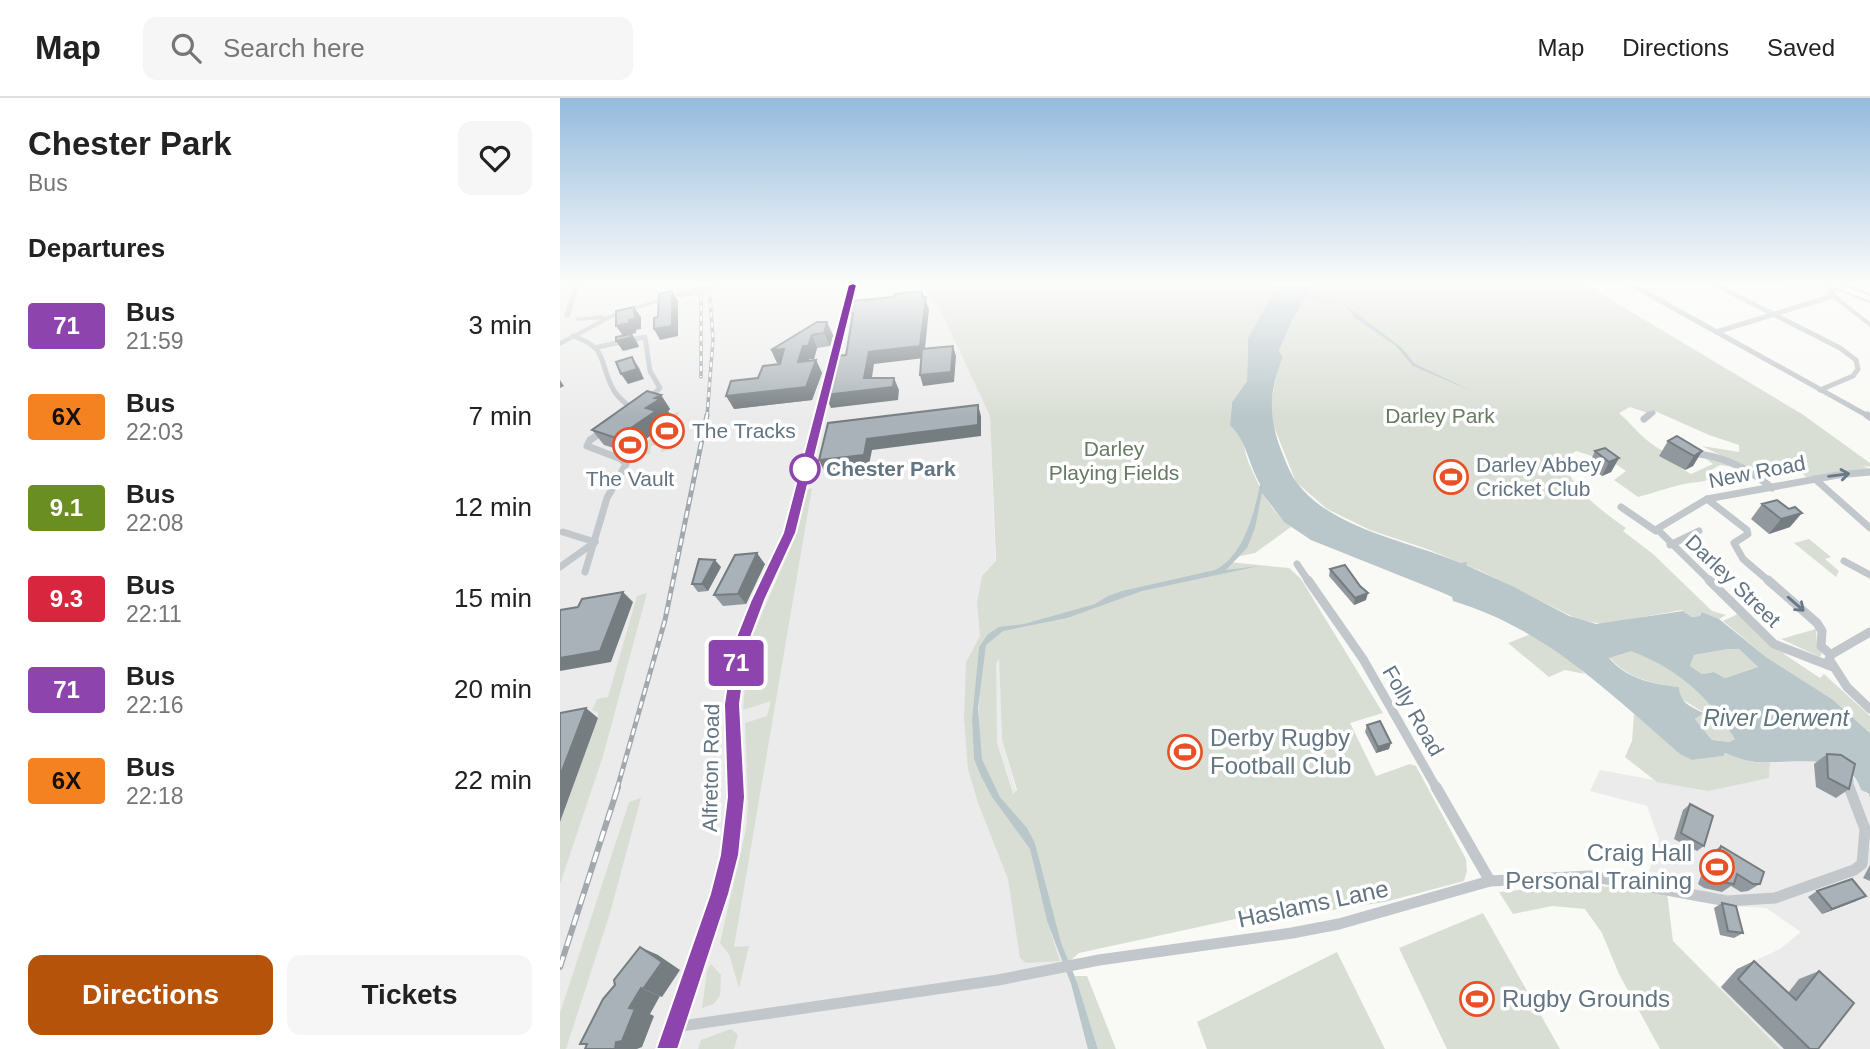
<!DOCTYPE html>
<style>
body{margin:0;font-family:Helvetica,sans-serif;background:#f6f6f6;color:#222;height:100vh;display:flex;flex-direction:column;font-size:26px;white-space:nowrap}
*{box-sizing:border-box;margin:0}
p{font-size:23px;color:#767676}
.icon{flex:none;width:38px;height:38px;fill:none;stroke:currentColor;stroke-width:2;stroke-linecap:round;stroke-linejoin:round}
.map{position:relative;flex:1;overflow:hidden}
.details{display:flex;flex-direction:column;background:#fff;width:560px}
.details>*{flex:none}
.badge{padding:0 14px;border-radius:5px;font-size:24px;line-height:46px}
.map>.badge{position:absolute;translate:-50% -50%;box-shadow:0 0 0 4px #fff}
h2{padding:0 28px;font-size:26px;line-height:63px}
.round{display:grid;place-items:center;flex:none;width:74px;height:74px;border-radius:14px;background:#f6f6f6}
.summary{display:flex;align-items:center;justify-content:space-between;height:119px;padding:0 28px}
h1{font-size:33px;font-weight:800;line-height:52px}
.button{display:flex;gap:14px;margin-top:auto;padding:14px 28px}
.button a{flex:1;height:80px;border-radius:14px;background:#b45309;color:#fff;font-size:28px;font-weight:800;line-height:80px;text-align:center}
.button a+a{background:#f6f6f6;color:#222}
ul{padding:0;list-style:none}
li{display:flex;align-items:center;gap:21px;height:91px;padding:0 28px}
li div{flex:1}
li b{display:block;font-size:26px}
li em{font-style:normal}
li .badge{min-width:77px;font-weight:700;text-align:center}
header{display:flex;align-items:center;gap:42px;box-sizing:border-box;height:98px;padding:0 35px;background:#fff;border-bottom:2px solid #e0e0e0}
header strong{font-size:33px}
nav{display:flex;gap:38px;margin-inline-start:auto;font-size:24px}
.search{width:490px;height:63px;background:#f6f6f6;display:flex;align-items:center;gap:18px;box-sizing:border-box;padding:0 24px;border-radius:14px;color:#767676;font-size:26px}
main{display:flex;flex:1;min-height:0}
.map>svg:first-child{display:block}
.built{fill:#eaebea}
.green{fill:#d9ded5;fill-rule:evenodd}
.water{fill:#b9c6ca;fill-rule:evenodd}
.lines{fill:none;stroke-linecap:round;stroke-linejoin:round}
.primary-casing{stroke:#b5bbbf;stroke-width:4}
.minor-far3{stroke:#c2c7cb;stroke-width:5}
.minor-far2{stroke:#c2c7cb;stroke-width:7}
.minor-far1{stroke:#c2c7cb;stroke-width:9}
.minor{stroke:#c2c7cb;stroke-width:11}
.tertiary{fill:#c2c7cb;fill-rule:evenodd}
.primary{fill:#fff;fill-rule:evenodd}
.rail-far2-casing{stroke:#a1a9af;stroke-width:3.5}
.rail-far1-casing{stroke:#a1a9af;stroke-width:5}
.rail-casing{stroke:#a1a9af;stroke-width:6}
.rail-far2{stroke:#fff;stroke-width:2;stroke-dasharray:5;stroke-linecap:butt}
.rail-far1{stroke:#fff;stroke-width:2.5;stroke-dasharray:7;stroke-linecap:butt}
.rail{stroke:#fff;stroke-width:3.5;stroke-dasharray:11;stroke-linecap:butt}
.tertiary-bridge{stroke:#c2c7cb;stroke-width:7}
.wall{fill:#91999e}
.shaded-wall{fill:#767d81}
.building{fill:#a9b2b8;stroke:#767d81;stroke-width:2}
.oneway{stroke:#687986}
.line{fill:#8e44ad;stroke:#fff;stroke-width:2}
.stop-dot{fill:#fff;stroke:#8e44ad;stroke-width:3.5}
.labels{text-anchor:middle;stroke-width:7;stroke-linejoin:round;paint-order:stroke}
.park-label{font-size:21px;fill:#677a62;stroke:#fff}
.poi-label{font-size:21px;fill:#637582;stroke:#fff;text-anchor:start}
.stop-label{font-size:21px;font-weight:bold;fill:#637582;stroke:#fff;text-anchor:start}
.street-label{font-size:21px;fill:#637582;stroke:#fff}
.water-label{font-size:23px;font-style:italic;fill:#5e757c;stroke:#fff}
.near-poi-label{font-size:24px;fill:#637582;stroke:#fff;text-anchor:start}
.near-street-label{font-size:24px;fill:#637582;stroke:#fff}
</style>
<header>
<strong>Map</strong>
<div class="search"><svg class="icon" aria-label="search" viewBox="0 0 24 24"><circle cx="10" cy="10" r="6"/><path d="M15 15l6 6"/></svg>Search here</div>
<nav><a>Map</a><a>Directions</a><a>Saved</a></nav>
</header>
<main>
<section class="details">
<div class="summary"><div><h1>Chester Park</h1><p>Bus</p></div><a class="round"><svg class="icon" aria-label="heart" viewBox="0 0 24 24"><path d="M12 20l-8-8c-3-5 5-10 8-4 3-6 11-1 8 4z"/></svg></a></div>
<h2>Departures</h2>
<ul>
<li><span class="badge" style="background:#8e44ad;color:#fff">71</span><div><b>Bus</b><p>21:59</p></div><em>3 min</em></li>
<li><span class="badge" style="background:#f58220;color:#111">6X</span><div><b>Bus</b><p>22:03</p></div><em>7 min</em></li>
<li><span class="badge" style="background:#6b8e23;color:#fff">9.1</span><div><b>Bus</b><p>22:08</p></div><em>12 min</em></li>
<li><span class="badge" style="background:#d7263d;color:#fff">9.3</span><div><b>Bus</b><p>22:11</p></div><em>15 min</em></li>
<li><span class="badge" style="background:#8e44ad;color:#fff">71</span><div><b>Bus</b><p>22:16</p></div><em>20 min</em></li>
<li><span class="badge" style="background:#f58220;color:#111">6X</span><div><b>Bus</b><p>22:18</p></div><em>22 min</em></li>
</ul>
<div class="button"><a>Directions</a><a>Tickets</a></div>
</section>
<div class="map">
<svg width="1310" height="951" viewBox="0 0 1310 951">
<rect width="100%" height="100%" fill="#f9f9f6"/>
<g class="built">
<path d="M0 187H146L125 192 126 200 165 187H285L280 206 365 194 377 205 430 318 442 642 529 951H0Z"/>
<path d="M1261 662 1285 673 1297 682 1310 699V951H1220L1160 890 1177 871 1220 851 1241 834 1206 810 1169 808 1107 795 1105 782 1087 780 1099 741 1087 708 1030 693 1040 672 1148 692 1209 680 1210 665Z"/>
</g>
<g class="green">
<path d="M362 187H717L688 240 687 283 672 304 670 326C689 344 681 349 691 370 701 393 711 413 731 429L695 455 671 460 668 464 729 470 741 481 823 615 790 625 816 678 850 666 856 668 906 761 907 773 904 783 825 804 707 822 694 817 519 855 509 864 501 844 475 745 440 699 422 661 418 631 420 583 426 547 435 537H428L419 549 412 621 414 661 470 751 487 823 500 863 466 865 460 860 448 781 418 705 408 671 404 620 406 564 420 538 417 505 422 478 436 463 430 318 377 205 365 194ZM439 561 442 642 457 692 453 696 437 645 436 565Z"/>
<path d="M751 187H1026L1242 316 1310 365V369L1303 368 1310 371 1248 380 1241 375 1246 372 1236 367C1228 372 1217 367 1209 363L1189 371 1160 367 1146 375 1153 380C1144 384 1138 384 1130 385 1115 387 1094 395 1078 399L1054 382 1066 373 1054 365 1016 353 1002 363C1017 395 1038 410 1066 430L1063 433 1093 456 1152 513 1166 517 1159 521 1142 514 1140 518 1132 519 1122 512 1043 526 1019 522 921 473 867 451 810 432 767 411 736 384 712 324 710 310 717 274 723 259 719 253 730 226ZM1070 309 1088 315 1095 313 1149 337 1179 347V354L1142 348 1160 357 1142 358 1153 366 1131 376 1100 358 1105 354C1082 342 1077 331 1059 315Z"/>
<path d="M119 313 112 351 101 354 102 346 91 348 90 356 67 358 106 328 96 325Z"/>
<path d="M252 390 174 849 189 848 179 890 169 856 160 845 186 731 188 706 185 625 207 618 211 603 183 612 188 552 193 537 237 434 247 392Z"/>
<path d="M1249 441 1271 459 1265 461 1279 473 1276 479 1234 445Z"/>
<path d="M87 495 43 658 0 786V724L38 620V614L32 612 37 601 48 599 77 498Z"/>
<path d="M1180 515 1222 551 1224 556 1260 580 1264 576 1310 618V635L1272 601 1206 559 1163 523Z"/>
<path d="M1256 531 1257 548 1262 555 1260 559 1221 541Z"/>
<path d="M971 536 1008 559 1025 576 1005 572 989 579 948 545Z"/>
<path d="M1173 550 1179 551 1198 569 1165 580 1154 574 1142 576 1130 568 1134 557Z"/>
<path d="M1071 552 1108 569 1123 579 1152 606 1176 640 1171 644 1152 642 1135 621 1143 614 1120 600 1119 589C1092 586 1067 580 1049 559Z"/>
<path d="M1074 616 1121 657 1132 662 1162 658 1164 655 1193 664 1210 665 1209 680 1148 693 1097 684 1065 659 1072 643Z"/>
<path d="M81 700 50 815 6 951H0V915L69 704Z"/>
<path d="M1021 786 1107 795 1113 843 1220 951H1100L1059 876 1042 835 1025 811 992 808 953 816 939 794Z"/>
<path d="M923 815 1000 951H887L839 850Z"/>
<path d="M777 854 825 951H647L637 924Z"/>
<path d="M151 866 161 877 160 897 154 906 142 910 147 873Z"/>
<path d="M515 878H527L556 951H538Z"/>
<path d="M171 931 178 937 174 951H138L141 942Z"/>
</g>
<path class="water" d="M717 187H751L748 196 787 208 842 250 855 266 912 293 853 268 835 247 792 218 793 215 785 208 747 197 732 222 719 253 723 259C709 293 708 318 721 352 726 364 730 376 738 386 772 431 851 444 901 465L907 464 906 467 952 488 1009 518 1036 526 1123 513 1132 519 1140 518 1142 514 1159 521 1206 559 1272 601 1310 635V699L1308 695 1301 692C1290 651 1227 667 1196 664 1186 663 1175 659 1165 655L1163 658 1132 662 1121 657C1047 593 986 531 893 503L892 499 881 494 751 442 724 424 702 395 695 430 687 450 666 472 699 468 582 493 507 520 443 533 426 547 418 610 422 661 440 699 467 730 475 745 501 844 517 884 538 951H528L511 886 487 823 470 751 432 699 421 678 414 661 412 621 419 549 428 536 439 529 464 526 535 506 548 498 562 493 655 472C683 459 695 414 700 386 687 363 688 345 670 327L672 304 687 283 688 240ZM1168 551H1179L1198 569 1165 580 1154 574 1142 576 1130 568 1134 557ZM1071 553C1118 571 1149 598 1175 641L1170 644 1152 642 1135 621 1143 615C1130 608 1120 605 1119 589 1092 586 1067 581 1049 560Z"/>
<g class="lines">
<g class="primary-casing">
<path id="primary" d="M1268 187H1280L1310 198V203Z"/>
</g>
<g class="minor-far3">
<path d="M1072 187 1310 319"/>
<path d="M1156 187 1280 250 1296 262 1298 271 1293 278 1260 292"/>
<path d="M1156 234 1273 198"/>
<path d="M13 238C48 250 38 261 52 289 56 298 63 303 71 310L70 314"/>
<path d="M38 249 85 239 90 273 100 290 88 301"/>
<path d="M1087 319 1093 315"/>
</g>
<g class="minor-far2">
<path d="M1307 317 1310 319"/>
<path d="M1084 321 1089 317"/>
<path d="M1130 355C1161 357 1188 370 1212 390"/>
<path d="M1255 381 1310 430"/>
<path d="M1147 401 1187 432 1188 436 1174 445 1183 461 1210 484"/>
<path d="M1061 409 1096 433"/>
<path d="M3 434 35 444"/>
<path d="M1110 447 1139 433"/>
<path d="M1284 463 1310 477"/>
<path d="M737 466 749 484"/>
<path d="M0 469 35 444"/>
<path d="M25 474 47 400 66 366 61 361 27 348 30 342 45 332"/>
<path d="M1151 484 1097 431 1147 401 1278 377 1310 374"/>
</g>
<g class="minor-far1">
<path d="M748 482 803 561 877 691"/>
<path d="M1149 482 1214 546 1273 569"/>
<path d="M1208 482 1257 525 1262 533 1261 548 1271 557"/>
<path d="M1310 534 1272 556 1269 561 1287 589 1310 611"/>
<path d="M1289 683V691"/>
</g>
<g class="minor">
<path d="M876 689 930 783"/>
<path d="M115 929 438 882 539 862 732 835 779 826 930 783 1030 778 1167 803 1215 800 1294 772 1302 766 1305 731 1289 689"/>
</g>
<g class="tertiary">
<path d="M14 187H20L10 218 7 220 4 218Z"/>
<path d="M290 187H296L235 433C219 477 192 516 182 561 171 613 186 668 181 721 174 800 141 877 115 951H99C127 877 161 801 169 721 174 670 162 617 170 566 179 519 209 478 225 433Z"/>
<path d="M1267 187H1273L1276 197 1310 224V229L1271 199Z"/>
<path d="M121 194 123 195V197L58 217 0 248V243L42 221 18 223 16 222V220L42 217 45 219 54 215Z"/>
</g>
<use href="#primary" class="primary"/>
<g class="rail-far2-casing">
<g id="rail-far2">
<path d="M141 198V279"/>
<path d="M147 319 153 241 149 187"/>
</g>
</g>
<g class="rail-far1-casing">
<path id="rail-far1" d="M57 691 105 522 147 317"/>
</g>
<g class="rail-casing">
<path id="rail" d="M0 869 58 689"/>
</g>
<use href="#rail-far2" class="rail-far2"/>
<use href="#rail-far1" class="rail-far1"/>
<use href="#rail" class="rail"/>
<path class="tertiary-bridge" d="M121 196 156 189"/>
</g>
<g class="wall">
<path d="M257 224 273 237 270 248 257 250 254 261H249V263L256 262 262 275 252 302 174 311 198 280 220 266V265H217Z"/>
<path d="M101 297 110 311 108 313 110 316 102 321 106 327 67 354 44 347 32 332Z"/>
<path d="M1108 343 1142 353 1133 368 1125 372 1099 358Z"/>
<path d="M1035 353 1059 360 1051 374 1042 378 1028 368Z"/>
<path d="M1202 406 1230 429 1209 436 1191 421Z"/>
<path d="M205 466 186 506 163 508 154 497Z"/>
<path d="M161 469 148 493 138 494 132 486Z"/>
<path d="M770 471 800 488 806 502 794 507 769 478Z"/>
<path d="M807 627 829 651 816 655 805 634Z"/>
<path d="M1267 656 1289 691 1276 700 1256 689 1254 666Z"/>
<path d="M1130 706 1144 748 1137 753 1114 741 1123 712Z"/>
<path d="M1161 748 1200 786 1188 793 1181 794 1171 788 1162 794 1144 790 1138 786 1149 756Z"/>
<path d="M1310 767V783L1303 780Z"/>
<path d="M1257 793 1296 803 1262 816 1248 799Z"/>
<path d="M1162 805 1183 835 1174 840 1160 837 1154 810Z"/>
<path d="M1194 863 1228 895 1239 881 1259 873 1258 951H1224L1161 889 1177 871Z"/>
</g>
<g class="shaded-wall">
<path d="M112 193 118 203V238L100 242 94 231Z"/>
<path d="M362 193 369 211 364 260 314 266 310 292 334 280 339 292 338 302 271 310 265 297 304 280 309 254 362 199Z"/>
<path d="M74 209 81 219V231L76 232V235L72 236 78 246 79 249 63 253 56 243 63 238 56 228 69 222Z"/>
<path d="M267 224 273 237 270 248 264 235Z"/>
<path d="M252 237 257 250 254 261H249L245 277 238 264 243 248Z"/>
<path d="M393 248 396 258 394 284 363 288 360 277Z"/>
<path d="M224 251 231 264 217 265 211 252Z"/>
<path d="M72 259 79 270 84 281 68 286 61 276Z"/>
<path d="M256 262 262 275 252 302 174 311 166 298Z"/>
<path d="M0 282 4 288 0 290Z"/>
<path d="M101 297 110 311 108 313 110 316 102 321 106 327 67 354 56 340 95 300Z"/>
<path d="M418 307 421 318V338L312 352 309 367 264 373 259 362 307 341Z"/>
<path d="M1142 353 1133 368 1125 372 1134 358Z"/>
<path d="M1059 360 1051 374 1042 378 1049 364Z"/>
<path d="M1242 415 1230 429 1209 436 1221 421Z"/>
<path d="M197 455 205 466 186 506 178 496Z"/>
<path d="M155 462 161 469 148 493 142 486Z"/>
<path d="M63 494 73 504 51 564 0 573V560Z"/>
<path d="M808 495 806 502 794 507 795 500Z"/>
<path d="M26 610 38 620 0 724V678Z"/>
<path d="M831 645 829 651 816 655 818 649Z"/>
<path d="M1306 798 1296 803 1262 816 1272 811Z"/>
<path d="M80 849 98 857 120 872 102 899 83 891Z"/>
<path d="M81 890 100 898 90 916 94 918 82 949 77 951H55L56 944 69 910Z"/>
</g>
<g class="building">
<path d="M112 193V228L94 231V220L98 219 99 196Z"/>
<path d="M362 193V199H366L360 248 309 254 304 280H334L333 289 265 297 275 258 286 257 293 215H289L292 203 334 199V196Z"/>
<path d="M74 209 75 221 69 222 70 225 56 228V213Z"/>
<path d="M257 224H267L264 235 252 237 248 248H243L238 264 256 262 246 289 166 298 171 283 198 280 203 268 220 266 224 251 211 252Z"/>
<path d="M71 236 72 239 56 243V239Z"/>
<path d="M393 248 391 274 360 277 362 251Z"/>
<path d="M72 259 77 271 61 276 56 264Z"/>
<path d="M87 293 101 297 95 300 100 301 86 310 96 313 56 340 32 332Z"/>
<path d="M418 307V327L307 341 304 357 259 362 268 325Z"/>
<path d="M1117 338 1142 353 1134 358 1108 343Z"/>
<path d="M1045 350 1059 360 1049 364 1035 353Z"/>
<path d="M1217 402 1229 411 1235 409 1242 415 1221 421 1202 406Z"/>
<path d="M197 455 178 496 154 497 175 457Z"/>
<path d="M139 461 155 462 142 486H132Z"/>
<path d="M785 467 800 488 808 495 795 500 770 471Z"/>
<path d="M63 494 40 553 0 560V512L18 509 22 501Z"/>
<path d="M26 610 0 678V615Z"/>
<path d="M820 623 831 645 818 649 807 627Z"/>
<path d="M1267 656 1281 657 1295 666 1289 691 1268 680Z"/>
<path d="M1130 706 1153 718 1144 748 1121 735Z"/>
<path d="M1161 748 1204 774 1200 786H1193L1177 776 1174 786 1156 783 1149 778Z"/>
<path d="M1292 781 1306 798 1272 811 1257 793Z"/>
<path d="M1162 805 1176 808 1183 835 1168 833Z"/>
<path d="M80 849 102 864 83 891 81 890 69 910 75 911 62 943 56 944 55 951H25L27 946H20L43 901 55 887 54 882Z"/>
<path d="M1194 863 1236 902 1259 873 1294 905 1258 951H1250L1178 881Z"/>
</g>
<defs><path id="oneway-shaft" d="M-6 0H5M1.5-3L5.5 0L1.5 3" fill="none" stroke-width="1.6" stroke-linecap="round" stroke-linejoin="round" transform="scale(1.75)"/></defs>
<g class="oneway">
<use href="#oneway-shaft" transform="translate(1279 377) rotate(-7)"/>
<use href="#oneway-shaft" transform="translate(1236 506) rotate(41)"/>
</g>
<linearGradient id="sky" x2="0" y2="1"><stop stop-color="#95bbdc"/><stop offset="0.58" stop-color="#fcfcfb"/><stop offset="1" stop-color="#fcfcfb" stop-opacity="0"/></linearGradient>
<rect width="1310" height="320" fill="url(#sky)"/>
<path class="line" d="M293 185 297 187 236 435 205 502 188 547 180 606 185 699 179 757 169 796 118 951H96L150 796 160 757 167 699 164 606 173 547 191 502 223 435 288 187Z"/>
<defs>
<g id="stadium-ring" transform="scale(1.75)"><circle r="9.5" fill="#fff" stroke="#e95026" stroke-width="1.5"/><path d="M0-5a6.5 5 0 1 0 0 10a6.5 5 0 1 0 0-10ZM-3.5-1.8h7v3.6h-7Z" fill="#e95026"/></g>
</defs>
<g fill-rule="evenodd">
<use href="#stadium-ring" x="107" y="333"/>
<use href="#stadium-ring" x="70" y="347"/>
<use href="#stadium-ring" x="891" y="379"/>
<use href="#stadium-ring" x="625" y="654"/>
<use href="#stadium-ring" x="1157" y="769"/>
<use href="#stadium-ring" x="917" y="901"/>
</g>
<circle class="stop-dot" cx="245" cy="371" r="14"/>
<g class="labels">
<g class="park-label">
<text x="880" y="325">Darley Park</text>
<text x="554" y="358">Darley<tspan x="554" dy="24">Playing Fields</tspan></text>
</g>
<g class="poi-label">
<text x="132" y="340">The Tracks</text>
<text x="916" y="374">Darley Abbey<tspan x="916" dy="24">Cricket Club</tspan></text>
<text x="70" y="388" text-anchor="middle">The Vault</text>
</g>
<g class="stop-label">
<text x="266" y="378">Chester Park</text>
</g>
<g class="street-label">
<text transform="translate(1197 374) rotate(-11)" y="7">New Road</text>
<text transform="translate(1173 483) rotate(44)" y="7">Darley Street</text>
<text transform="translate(853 613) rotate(60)" y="7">Folly Road</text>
<text transform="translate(151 670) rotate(-89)" y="7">Alfreton Road</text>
</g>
<g class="water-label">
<text x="1216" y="628">River Derwent</text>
</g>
<g class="near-poi-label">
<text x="650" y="648">Derby Rugby<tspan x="650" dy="28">Football Club</tspan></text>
<text x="1132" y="763" text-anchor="end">Craig Hall<tspan x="1132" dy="28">Personal Training</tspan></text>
<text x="942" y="909">Rugby Grounds</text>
</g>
<g class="near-street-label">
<text transform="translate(753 806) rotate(-12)" y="8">Haslams Lane</text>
</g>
</g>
</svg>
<b class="badge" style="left:176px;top:565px;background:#8e44ad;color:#fff">71</b>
</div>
</main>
